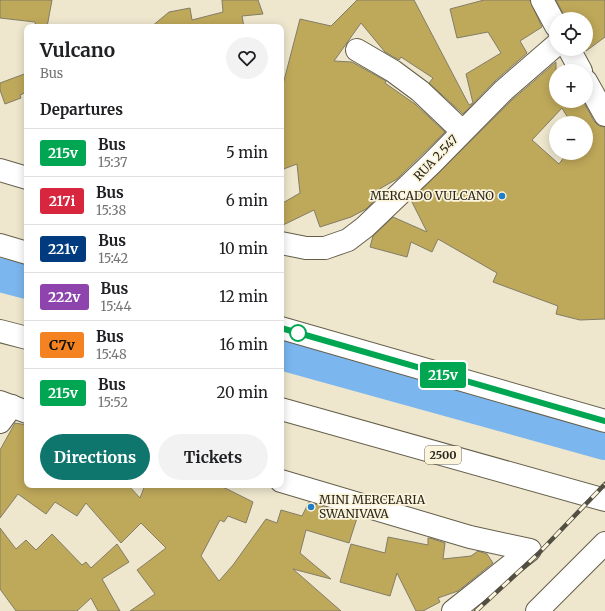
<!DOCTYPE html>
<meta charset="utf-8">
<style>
body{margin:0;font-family:Merriweather,serif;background:#f2f2f2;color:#202124;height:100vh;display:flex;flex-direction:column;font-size:15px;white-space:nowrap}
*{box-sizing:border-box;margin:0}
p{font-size:13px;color:#757577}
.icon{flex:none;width:22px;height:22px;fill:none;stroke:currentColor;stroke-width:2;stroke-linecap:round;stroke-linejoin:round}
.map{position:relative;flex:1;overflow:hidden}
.sheet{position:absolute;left:24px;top:24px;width:260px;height:464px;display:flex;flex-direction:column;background:#fff;border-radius:8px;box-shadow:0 2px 10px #0003}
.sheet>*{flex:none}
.badge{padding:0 8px;border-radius:3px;font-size:14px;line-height:26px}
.controls{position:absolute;left:549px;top:12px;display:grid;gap:8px}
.controls a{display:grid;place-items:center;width:44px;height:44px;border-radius:50%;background:#fff;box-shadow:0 2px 10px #0003;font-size:20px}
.map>.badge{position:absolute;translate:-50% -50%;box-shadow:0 0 0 2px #fff}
h2{padding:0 16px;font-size:15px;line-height:36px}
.round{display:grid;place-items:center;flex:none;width:42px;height:42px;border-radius:21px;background:#f2f2f2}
.summary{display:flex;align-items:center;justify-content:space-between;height:68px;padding:0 16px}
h1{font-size:19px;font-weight:700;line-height:30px}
.cta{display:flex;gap:8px;margin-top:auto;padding:8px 16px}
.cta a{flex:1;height:46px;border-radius:24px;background:#0f766e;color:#fff;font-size:16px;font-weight:700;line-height:46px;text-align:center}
.cta a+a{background:#f2f2f2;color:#202124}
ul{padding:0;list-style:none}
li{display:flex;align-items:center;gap:12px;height:48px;padding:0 16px;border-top:1px solid #e0e0e0}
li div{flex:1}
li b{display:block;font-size:15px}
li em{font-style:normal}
li .badge{min-width:44px;font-weight:700;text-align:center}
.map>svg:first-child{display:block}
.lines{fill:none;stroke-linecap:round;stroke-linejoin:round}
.river{stroke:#7cb6ee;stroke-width:34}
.building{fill:#bea85a;stroke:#837d67;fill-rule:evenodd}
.minor-casing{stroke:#655f4a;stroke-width:24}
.major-casing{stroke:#655f4a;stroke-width:24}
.minor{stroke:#fff;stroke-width:22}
.major{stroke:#fff;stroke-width:22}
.rail-casing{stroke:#524f42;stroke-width:4.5}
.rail{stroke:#fbf4db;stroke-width:3;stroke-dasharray:9;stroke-linecap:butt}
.line-casing{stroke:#fff;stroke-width:9}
.line{stroke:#00a651;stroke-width:6}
.poi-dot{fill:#207dca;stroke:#fbf4db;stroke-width:1.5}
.stop-dot{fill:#fff;stroke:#00a651;stroke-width:2}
.labels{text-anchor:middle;stroke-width:3.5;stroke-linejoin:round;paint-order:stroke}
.shield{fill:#fbf4db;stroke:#696557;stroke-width:1}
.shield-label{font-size:11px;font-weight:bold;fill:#2a281e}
.street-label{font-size:12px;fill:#2a281e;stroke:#fbf4db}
.poi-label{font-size:12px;fill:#2a281e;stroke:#fbf4db;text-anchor:end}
</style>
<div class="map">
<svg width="605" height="611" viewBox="0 0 605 611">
<rect width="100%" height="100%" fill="#eee7ce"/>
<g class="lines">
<g class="river">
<path d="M0 275 27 282"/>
<path d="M281 353 605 443"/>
</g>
</g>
<g class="building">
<path d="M0 0H52L47 27H36L35 22 0 18Z"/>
<path d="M222 0H258L263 14 242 16 244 27H151L169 12 190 8 192 20 223 12Z"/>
<path d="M357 0H414L469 105 473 103 466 74 501 53 488 32 457 38 450 9 484 0H530L542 27 520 41 527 53 495 81 463 114 429 83 433 78 401 57 399 60 385 52 361 23 334 61 352 62 386 81 385 83 415 104 445 132 397 179 374 192 377 198 366 209 351 217 320 227 314 210 281 226V204L300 193 297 164 281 170V92L300 19 331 26Z"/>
<path d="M556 0H605V37L586 51V19H566Z"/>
<path d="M556 62V101H583L594 121 599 126 605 127V319L580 320 556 314 558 306 493 282 497 273 438 239 432 252 411 242 407 257 370 247 373 236 393 217 427 232 411 200 513 99ZM562 108 571 123H586V153H567L559 164 532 140Z"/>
<path d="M27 73V92L20 95 21 98 5 104 0 90V83Z"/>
<path d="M15 423 27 425V485H128L140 498 145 485H216L227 489 253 502 246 523 228 516 224 522 220 520 201 556 219 581 233 565 266 519 277 523 281 510 302 516 309 502 357 518 349 543 306 530 300 553 331 579 293 569 341 611H130L155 594 137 570 166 548 141 523 121 543 86 503 77 516 55 502 46 514 18 494 0 518V450Z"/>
<path d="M0 528 16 549 26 540 36 550 52 534 82 565 86 562 91 568 117 544 129 562 102 579 120 611H98L91 598 77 611H16L0 589Z"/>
<path d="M388 537 428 545V538H430L445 543 443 559 471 556 478 551 487 554 493 563 458 591 438 598 440 602 423 611H416L397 573 390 596 340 582 351 544 385 553Z"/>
</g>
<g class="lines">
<g class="minor-casing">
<g id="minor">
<path d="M542 0 556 26"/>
<path d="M569 49 581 71"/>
<path d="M357 50 393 71 420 91 462 131"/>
<path d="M586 81 605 115"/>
<path d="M0 170 27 178"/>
<path d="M281 243 306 248H325L348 240 365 227 431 164 504 90 556 45"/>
<path d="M0 402 27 412"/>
<path d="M0 422 12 406"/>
<path d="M281 481 470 537 530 550 453 611"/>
<path d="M537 611 605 543"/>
</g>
</g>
<g class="major-casing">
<g id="major">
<path d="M0 245 27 253"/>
<path d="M281 328 605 421"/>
<path d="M0 331 27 338"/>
<path d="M281 409 605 500"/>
</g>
</g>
<use href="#minor" class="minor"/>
<use href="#major" class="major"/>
<g class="rail-casing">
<path id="rail" d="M476 611 538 554 605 484"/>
</g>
<use href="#rail" class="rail"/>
</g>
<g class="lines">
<g class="line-casing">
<path id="line" d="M281 328 605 421"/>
</g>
<use href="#line" class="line"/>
</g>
<g class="poi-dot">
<circle cx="502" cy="196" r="4"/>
<circle cx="311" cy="507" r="4"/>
</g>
<circle class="stop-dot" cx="298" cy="333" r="8"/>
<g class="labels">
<rect class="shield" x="425" y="446" width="36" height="18" rx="3"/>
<g class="shield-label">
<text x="443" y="459">2500</text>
</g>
<g class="street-label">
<text transform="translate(436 158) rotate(-46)" y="4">RUA 2.547</text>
</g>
<g class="poi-label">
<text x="494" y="200">MERCADO VULCANO</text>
<text x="319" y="504" text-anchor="start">MINI MERCEARIA<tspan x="319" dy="14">SWANIVAVA</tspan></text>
</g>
</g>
</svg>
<div class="controls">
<a><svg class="icon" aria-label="locate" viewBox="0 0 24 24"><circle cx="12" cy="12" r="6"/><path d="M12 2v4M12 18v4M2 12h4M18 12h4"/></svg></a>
<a>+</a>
<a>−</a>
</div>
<b class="badge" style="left:443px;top:375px;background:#00a651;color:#fff">215v</b>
<section class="sheet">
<div class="summary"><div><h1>Vulcano</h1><p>Bus</p></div><a class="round"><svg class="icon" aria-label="heart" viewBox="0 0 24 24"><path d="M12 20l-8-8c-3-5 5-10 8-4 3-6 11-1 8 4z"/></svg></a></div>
<h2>Departures</h2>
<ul>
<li><span class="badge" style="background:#00a651;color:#fff">215v</span><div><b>Bus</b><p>15:37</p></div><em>5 min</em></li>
<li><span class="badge" style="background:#d7263d;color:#fff">217i</span><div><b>Bus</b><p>15:38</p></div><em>6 min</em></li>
<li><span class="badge" style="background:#003b80;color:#fff">221v</span><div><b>Bus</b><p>15:42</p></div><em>10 min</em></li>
<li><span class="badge" style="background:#8e44ad;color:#fff">222v</span><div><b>Bus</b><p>15:44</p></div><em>12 min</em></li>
<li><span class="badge" style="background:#f58220;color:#111">C7v</span><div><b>Bus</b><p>15:48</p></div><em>16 min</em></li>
<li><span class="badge" style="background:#00a651;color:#fff">215v</span><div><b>Bus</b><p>15:52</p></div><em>20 min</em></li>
</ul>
<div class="cta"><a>Directions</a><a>Tickets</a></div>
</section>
</div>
